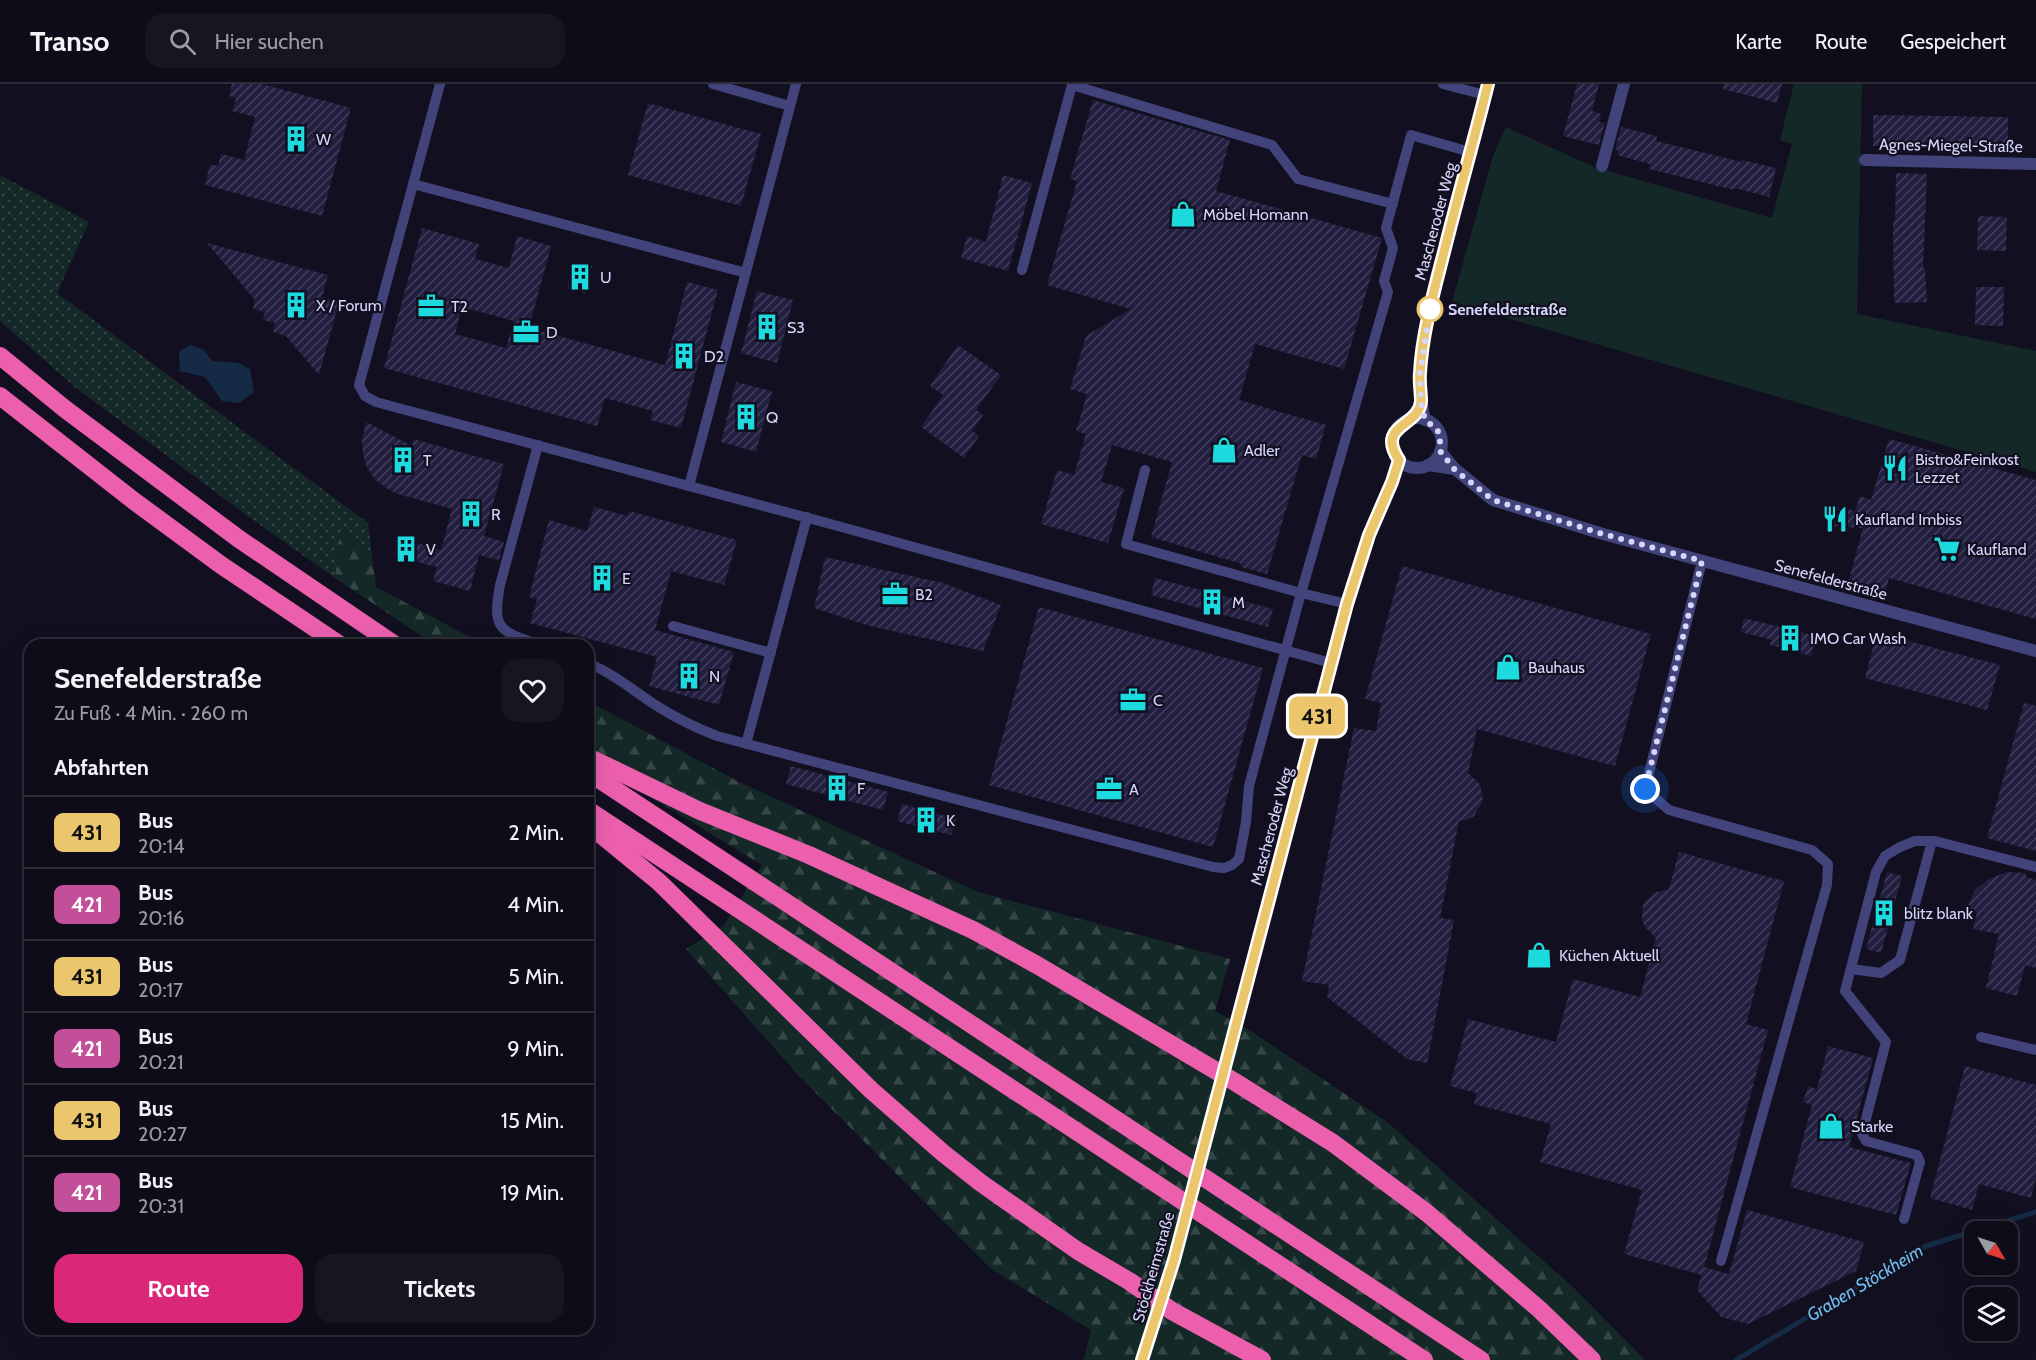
<!DOCTYPE html>
<html lang="de">
<meta charset="utf-8">
<style>
body{margin:0;font-family:Cabin,sans-serif;background:#171521;color:#f1f3f6;height:100vh;display:flex;flex-direction:column;font-size:22px;white-space:nowrap}
*{box-sizing:border-box;margin:0}
p{font-size:20px;color:#9b9ba2}
.icon{flex:none;width:33px;height:33px;fill:none;stroke:currentColor;stroke-width:2;stroke-linecap:round;stroke-linejoin:round}
.map{position:relative;flex:1;overflow:hidden}
.side{position:absolute;left:24px;top:555px;width:570px;height:696px;display:flex;flex-direction:column;background:#0e0c18;border-radius:18px;box-shadow:0 6px 24px #0002,0 0 0 2px #2e2c37}
.side>*{flex:none}
.badge{padding:0 12px;border-radius:9px;font-size:21px;line-height:39px}
.needle{width:39px;rotate:129deg}
.fabs{position:absolute;left:1964px;top:1137px;display:grid;gap:12px}
.fabs a{display:grid;place-items:center;width:54px;height:54px;border-radius:12px;background:#0e0c18;box-shadow:0 6px 24px #0002,0 0 0 2px #2e2c37;font-size:30px}
.you{position:absolute;width:30px;height:30px;margin:-15px;border:4px solid #fff;border-radius:50%;background:#1a73e8;box-shadow:0 0 0 9px #1a73e833}
.map>.badge{position:absolute;translate:-50% -50%;box-shadow:0 0 0 3px #fff}
h2{padding:0 30px;font-size:22px;line-height:54px}
.round{display:grid;place-items:center;flex:none;width:63px;height:63px;border-radius:18px;background:#171521}
.overview{display:flex;align-items:center;justify-content:space-between;height:102px;padding:0 30px}
h1{font-size:28px;font-weight:700;line-height:45px}
.button{display:flex;gap:12px;margin-top:auto;padding:12px 30px}
.button a{flex:1;height:69px;border-radius:18px;background:#db2777;color:#fff;font-size:24px;font-weight:700;line-height:69px;text-align:center}
.button a+a{background:#171521;color:#f1f3f6}
ul{padding:0;list-style:none}
li{display:flex;align-items:center;gap:18px;height:72px;padding:0 30px;border-top:2px solid #2e2c37}
li div{flex:1}
li b{display:block;font-size:22px}
li em{font-style:normal}
li .badge{min-width:66px;font-weight:700;text-align:center}
header{display:flex;align-items:center;gap:36px;box-sizing:border-box;height:84px;padding:0 30px;background:#0e0c18;border-bottom:2px solid #2e2c37}
header strong{font-size:28px}
nav{display:flex;gap:33px;margin-inline-start:auto;font-size:21px}
.search{width:420px;height:54px;background:#171521;display:flex;align-items:center;gap:15px;box-sizing:border-box;padding:0 21px;border-radius:18px;color:#9b9ba2;font-size:22px}
.map>svg:first-child{display:block}
.grass{fill:url(#grass-dots)}
.forest{fill:url(#forest-firs)}
.park{fill:#142927}
.water{fill:#152b45}
.lines{fill:none;stroke-linecap:round;stroke-linejoin:round}
.stream{stroke:#152b45;stroke-width:5}
.building{fill:url(#building-hatch);fill-rule:evenodd}
.service{stroke:#41437a;stroke-width:10}
.minor{stroke:#41437a;stroke-width:12}
.tertiary{stroke:#41437a;stroke-width:12}
.secondary{stroke:#777eee;stroke-width:12}
.motorway{stroke:#eb5fad;stroke-width:18}
.secondary-bridge{stroke:#777eee;stroke-width:12}
.line-casing{stroke:#fff;stroke-width:14}
.line{stroke:#ebc66c;stroke-width:9}
.walk{stroke:#d6d5fa;stroke-width:6;stroke-dasharray:0 10.8}
.stop-dot{fill:#fff;stroke:#ebc66c;stroke-width:3}
.labels{text-anchor:middle;stroke-width:4.5;stroke-linejoin:round;paint-order:stroke}
.poi-label{font-size:16px;fill:#d6d5fa;stroke:#121020;text-anchor:start}
.street-label{font-size:16px;fill:#d6d5fa;stroke:#121020}
.stop-label{font-size:16px;font-weight:bold;fill:#d6d5fa;stroke:#121020;text-anchor:start}
.water-label{font-size:18px;font-style:italic;fill:#6fbced;stroke:#121020}
</style>
<header>
<strong>Transo</strong>
<div class="search"><svg class="icon" aria-label="search" viewBox="0 0 24 24"><circle cx="10" cy="10" r="6"/><path d="M15 15l6 6"/></svg>Hier suchen</div>
<nav><a>Karte</a><a>Route</a><a>Gespeichert</a></nav>
</header>
<div class="map">
<svg width="2036" height="1276" viewBox="0 0 2036 1276">
<defs>
<pattern id="grass-dots" width="8" height="8" patternUnits="userSpaceOnUse" patternTransform="scale(1.5)"><rect width="8" height="8" fill="#142927"/><path d="M2 2h.1M6 6h.1" fill="none" stroke="#354747" stroke-width="1.8" stroke-linecap="round"/></pattern>
<pattern id="forest-firs" width="22" height="20" patternUnits="userSpaceOnUse" patternTransform="scale(1.5)"><rect width="22" height="20" fill="#142927"/><path d="M5 1l3.5 6h-7zM16 11l3.5 6h-7z" fill="#354747"/></pattern>
<pattern id="building-hatch" width="6" height="6" patternUnits="userSpaceOnUse" patternTransform="scale(1.5)"><rect width="6" height="6" fill="#221e3f"/><path d="M-1 1l2-2M0 6l6-6M5 7l2-2" fill="none" stroke="#413e5c"/></pattern>
</defs>
<rect width="100%" height="100%" fill="#121020"/>
<path class="grass" d="M0 91 89 138 57 209 368 439 372 471 340 449 335 494 249 433 76 304 0 237Z"/>
<g class="forest">
<path d="M340 448 372 471 376 503 485 561H435L335 494Z"/>
<path d="M588 617 739 698 978 808 1230 875 1215 927 1252 948 1387 1038 1575 1205 1645 1276H1084L1091 1246 990 1184 800 993 686 865 724 841 762 781 623 696 588 668Z"/>
</g>
<path class="park" d="M1794 0H1862L1857 230 2036 267V388L1452 218 1493 72 1506 43 1594 83 1772 134 1792 60 1780 56Z"/>
<path class="water" d="M190 261 203 265 212 277 238 279 250 285 254 308 239 319 222 317 205 293 180 287 179 268Z"/>
<g class="lines">
<path class="stream" d="M1736 1276 1926 1162 2036 1128"/>
</g>
<g class="building">
<path d="M232 0H262L351 24 322 132 205 101 210 80 218 82 221 70 244 76 255 33 232 27 236 14 229 12Z"/>
<path d="M1577 0H1599L1592 27 1601 30 1599 38 1605 39 1599 61 1563 52Z"/>
<path d="M1724 0H1782L1777 19 1723 5Z"/>
<path d="M1093 16 1230 56 1216 107 1382 154 1344 285 1255 260 1239 316 1326 341 1316 375 1302 371 1267 490 1241 483 1242 480 1151 453 1172 378 1112 361 1101 398 1124 404 1108 459 1041 440 1057 386 1074 391 1086 350 1076 347 1087 310 1070 305 1086 252 1131 225 1047 201 1077 97 1070 95Z"/>
<path d="M648 19 761 50 741 122 628 91Z"/>
<path d="M1873 31 2008 33V64L1873 62Z"/>
<path d="M1621 43 1657 52 1656 57 1742 78V76L1776 84 1769 113 1735 104 1734 106 1649 85 1650 80 1617 71 1618 66H1615Z"/>
<path d="M1896 89 1927 90 1923 184H1925L1927 218 1894 219 1893 138H1895Z"/>
<path d="M1003 91 1032 99 1008 187 961 174 967 152 986 158Z"/>
<path d="M1978 132 2007 133 2006 167 1977 166Z"/>
<path d="M422 144 479 160 475 175 509 184 517 152 551 162 529 244 665 281 687 198 718 206 681 344 650 336 653 327 605 314 597 342 384 284ZM462 223 514 237 506 264 455 250Z"/>
<path d="M207 159 328 191 322 213 339 218 319 291 286 252 273 248 275 239 263 236 265 228 253 225 255 216Z"/>
<path d="M575 177 592 182 585 209 567 204Z"/>
<path d="M1976 203H2004L2003 242 1975 241Z"/>
<path d="M757 207 793 216 777 279 741 269Z"/>
<path d="M958 261 1001 291 976 326 983 331 972 347 979 352 964 374 921 343 943 311 930 302Z"/>
<path d="M736 298 772 307 756 368 721 358Z"/>
<path d="M366 338 412 362 413 355 504 380 484 452 504 458 499 476 479 471 470 507 433 497 437 483 394 472 399 454 441 466 452 425 398 410 386 404 375 395 367 384 363 370 362 357Z"/>
<path d="M1889 355 2036 396V535L1889 494 1886 506 1849 496 1863 444 1828 442 1821 427 1827 421 1855 427 1860 412 1871 416Z"/>
<path d="M594 423 628 432 629 427 737 456 724 501 671 487 655 546 734 568 719 621 649 602 657 573 530 539 537 515 529 513 549 436 587 447Z"/>
<path d="M825 473 943 499 1001 521 983 567 870 542 814 524Z"/>
<path d="M1402 482 1651 550 1615 682 1477 645 1468 689 1480 700 1483 716 1474 732 1467 736 1459 737 1440 834 1454 836 1427 979 1407 975 1327 913 1329 901 1302 897 1354 644 1376 647 1381 619 1365 615Z"/>
<path d="M1155 494 1273 525 1268 543 1151 511Z"/>
<path d="M1039 523 1263 584 1213 763 989 701Z"/>
<path d="M1744 534 1816 552 1811 572 1770 561 1772 556 1741 548Z"/>
<path d="M1877 549 2000 581 1987 626 1865 594Z"/>
<path d="M2024 619 2036 622V767L1987 754Z"/>
<path d="M791 682 888 708 883 726 786 700Z"/>
<path d="M902 720 956 735 951 751 897 737Z"/>
<path d="M1679 768 1784 797 1746 940 1768 946 1702 1191 1624 1170 1642 1106 1540 1078 1551 1040 1474 1020 1477 1009 1450 1002 1468 935 1556 958 1573 895 1640 913 1656 854 1645 843 1642 836 1643 820 1654 809 1669 805Z"/>
<path d="M1887 788 1902 792 1881 869 1866 865Z"/>
<path d="M2007 788 2026 789V793L2036 796V884L2025 881 2017 912 1986 904 1999 850 1973 845 1977 828 1966 825 1975 806 1989 795Z"/>
<path d="M1828 962 1873 974 1849 1063 1911 1079 1896 1131 1790 1103 1812 1021 1803 1018 1808 1002 1817 1005Z"/>
<path d="M1965 982 2036 1001V1094L2031 1114 1979 1100 1972 1126 1930 1114Z"/>
<path d="M1747 1126 1864 1158 1856 1187 1748 1240 1721 1233 1697 1206 1704 1183 1729 1190Z"/>
</g>
<g class="lines">
<g class="service">
<path d="M440 0 359 301 365 312 376 318 838 442 1331 579"/>
<path d="M713 0 790 22"/>
<path d="M1443 0 1485 11"/>
<path d="M413 100 746 189"/>
<path d="M1022 186 1072 1 1272 61 1298 95 1393 120"/>
<path d="M538 361 500 501C492 546 499 547 540 561"/>
<path d="M1145 386 1126 460 1301 509 1388 208 1384 197 1393 164 1386 144 1411 51 1470 68"/>
<path d="M689 402 796 0"/>
<path d="M1702 477 1645 705 1669 726 1812 766 1828 780 1827 801 1721 1177"/>
<path d="M673 542 771 569"/>
<path d="M588 579C614 590 634 607 657 622 676 634 696 644 717 652L1213 783 1224 784 1232 781 1239 775 1246 738 1249 702 1301 509 1347 520"/>
<path d="M746 660 807 433"/>
<path d="M1851 885 1881 889 1900 876 1932 757"/>
<path d="M1981 953 2036 966"/>
<path d="M1904 1135 1920 1078 1917 1071 1866 1057 1862 1050 1886 958 1845 907 1876 788 1885 772 1900 763 1915 757H1935L2036 783"/>
</g>
<g class="minor">
<path d="M1865 76 2036 80"/>
<path d="M1602 82 1624 0"/>
<path d="M1440 367 1455 385 1493 416 1603 450 2036 567"/>
<path d="M1428 381 1455 385"/>
</g>
<g class="tertiary">
<circle cx="1417" cy="359" r="25"/>
<path d="M1425 336C1410 280 1434 206 1448 151 1462 101 1475 51 1488 0"/>
<path d="M1222 992 1347 520 1369 451 1392 398 1399 376"/>
</g>
<g class="secondary">
<path d="M1210 1039 1222 992"/>
<path d="M1142 1276 1174 1176"/>
</g>
<g class="motorway">
<path d="M0 272 65 325 239 455 395 561"/>
<path d="M0 312 134 417 221 481 340 561"/>
<path d="M588 673 700 727 809 771 973 846 1037 881 1235 998 1333 1059 1427 1129 1539 1225 1592 1276"/>
<path d="M588 688 1481 1276"/>
<path d="M588 726 1424 1276"/>
<path d="M588 740 659 798 871 1006 943 1069 981 1099 1078 1167 1129 1197 1172 1227 1262 1276"/>
</g>
<path class="secondary-bridge" d="M1174 1176 1210 1039"/>
</g>
<g class="lines">
<g class="line-casing">
<path id="line" d="M1142 1276 1174 1176 1347 520 1369 451 1392 398 1399 376C1375 340 1420 343 1421 317 1421 308 1419 298 1420 289 1422 250 1434 207 1444 168 1458 112 1474 56 1488 0"/>
</g>
<use href="#line" class="line"/>
<path class="walk" d="M1430 225 1420 289 1421 320 1425 336 1437 345 1440 352V367L1455 386 1493 416 1603 450 1702 477 1645 705"/>
</g>
<defs>
<g id="building-bare" transform="scale(2.07)"><path d="M-4-6H4V6H1V3H-1V6H-4ZM-2.5-4.3h1.7v1.8h-1.7ZM.8-4.3h1.7v1.8H.8ZM-2.5-1h1.7V.8h-1.7ZM.8-1h1.7V.8H.8Z" fill="#1cdade" stroke="#121020" stroke-width="2.5" paint-order="stroke"/></g>
<g id="shop-bare" transform="scale(2.07)"><path d="M-5-2.5h2.3a2.7 3.5 0 0 1 5.4 0H5L5.5 6h-11ZM-1.5-2.5h3a1.5 2.3 0 0 0-3 0Z" fill="#1cdade" stroke="#121020" stroke-width="2.5" paint-order="stroke"/></g>
<g id="office-bare" transform="scale(2.07)"><path d="M-6-3h4V-5.5h4V-3h4V5H-6ZM-1-4.5V-3h2v-1.5ZM-6 0V1H6V0Z" fill="#1cdade" stroke="#121020" stroke-width="2.5" paint-order="stroke"/></g>
<g id="restaurant-bare" transform="scale(2.07)"><path d="M-5-6h1v4h1v-4h1v4h1v-4h1v5L-1.5 .5V6h-2V.5L-5-1ZM5-6V6H3V1.5H1.5Q1.5-4 5-6Z" fill="#1cdade" stroke="#121020" stroke-width="2.5" paint-order="stroke"/></g>
<g id="supermarket-bare" transform="scale(2.07)"><path d="M-6-5.5h2.5l.6 2H6L4.5 2H-2.5L-4.4-4H-6ZM-1.5 3.2a1.3 1.3 0 1 0 .1 0ZM3 3.2a1.3 1.3 0 1 0 .1 0Z" fill="#1cdade" stroke="#121020" stroke-width="2.5" paint-order="stroke"/></g>
</defs>
<g fill-rule="evenodd">
<use href="#building-bare" x="296" y="55"/>
<use href="#shop-bare" x="1183" y="130"/>
<use href="#building-bare" x="580" y="193"/>
<use href="#building-bare" x="296" y="221"/>
<use href="#office-bare" x="431" y="222"/>
<use href="#building-bare" x="767" y="243"/>
<use href="#office-bare" x="526" y="248"/>
<use href="#building-bare" x="684" y="272"/>
<use href="#building-bare" x="746" y="333"/>
<use href="#shop-bare" x="1224" y="366"/>
<use href="#building-bare" x="403" y="376"/>
<use href="#restaurant-bare" x="1895" y="384"/>
<use href="#building-bare" x="471" y="430"/>
<use href="#restaurant-bare" x="1835" y="435"/>
<use href="#building-bare" x="406" y="465"/>
<use href="#supermarket-bare" x="1947" y="465"/>
<use href="#building-bare" x="602" y="494"/>
<use href="#office-bare" x="895" y="510"/>
<use href="#building-bare" x="1212" y="518"/>
<use href="#building-bare" x="1790" y="554"/>
<use href="#shop-bare" x="1508" y="583"/>
<use href="#building-bare" x="689" y="592"/>
<use href="#office-bare" x="1133" y="616"/>
<use href="#building-bare" x="837" y="704"/>
<use href="#office-bare" x="1109" y="705"/>
<use href="#building-bare" x="926" y="736"/>
<use href="#building-bare" x="1884" y="829"/>
<use href="#shop-bare" x="1539" y="871"/>
<use href="#shop-bare" x="1831" y="1042"/>
</g>
<circle class="stop-dot" cx="1430" cy="225" r="12"/>
<g class="labels">
<g class="poi-label">
<text x="316" y="61">W</text>
<text x="1203" y="136">Möbel Homann</text>
<text x="600" y="199">U</text>
<text x="316" y="227">X / Forum</text>
<text x="451" y="228">T2</text>
<text x="787" y="249">S3</text>
<text x="546" y="254">D</text>
<text x="704" y="278">D2</text>
<text x="766" y="339">Q</text>
<text x="1244" y="372">Adler</text>
<text x="1915" y="381">Bistro&amp;Feinkost<tspan x="1915" dy="18">Lezzet</tspan></text>
<text x="423" y="382">T</text>
<text x="491" y="436">R</text>
<text x="1855" y="441">Kaufland Imbiss</text>
<text x="426" y="471">V</text>
<text x="1967" y="471">Kaufland</text>
<text x="622" y="500">E</text>
<text x="915" y="516">B2</text>
<text x="1232" y="524">M</text>
<text x="1810" y="560">IMO Car Wash</text>
<text x="1528" y="589">Bauhaus</text>
<text x="709" y="598">N</text>
<text x="1153" y="622">C</text>
<text x="857" y="710">F</text>
<text x="1129" y="711">A</text>
<text x="946" y="742">K</text>
<text x="1904" y="835">blitz blank</text>
<text x="1559" y="877">Küchen Aktuell</text>
<text x="1851" y="1048">Starke</text>
</g>
<g class="street-label">
<text transform="translate(1951 61) rotate(1)" y="6">Agnes-Miegel-Straße</text>
<text transform="translate(1435 137) rotate(-75)" y="6">Mascheroder Weg</text>
<text transform="translate(1831 495) rotate(15)" y="6">Senefelderstraße</text>
<text transform="translate(1271 742) rotate(-75)" y="6">Mascheroder Weg</text>
<text transform="translate(1153 1183) rotate(-74)" y="6">Stöckheimstraße</text>
</g>
<g class="stop-label">
<text x="1448" y="231">Senefelderstraße</text>
</g>
<g class="water-label">
<text transform="translate(1865 1199) rotate(-31)" y="6">Graben Stöckheim</text>
</g>
</g>
</svg>
<div class="fabs">
<a><svg class="needle" viewBox="-14 -14 28 28"><path d="M0-13l5 13h-10z" fill="#e53935"/><path d="M0 13l5-13h-10z" fill="#9b9ba2"/></svg></a>
<a><svg class="icon" aria-label="layers" viewBox="0 0 24 24"><path d="M12 4l9 5-9 5-9-5zM3 14l9 5 9-5"/></svg></a>
</div>
<div class="you" style="left:1645px;top:705px"></div>
<b class="badge" style="left:1317px;top:632px;background:#ebc66c;color:#111">431</b>
<section class="side">
<div class="overview"><div><h1>Senefelderstraße</h1><p>Zu Fuß · 4 Min. · 260 m</p></div><a class="round"><svg class="icon" aria-label="heart" viewBox="0 0 24 24"><path d="M12 20l-8-8c-3-5 5-10 8-4 3-6 11-1 8 4z"/></svg></a></div>
<h2>Abfahrten</h2>
<ul>
<li><span class="badge" style="background:#ebc66c;color:#111">431</span><div><b>Bus</b><p>20:14</p></div><em>2 Min.</em></li>
<li><span class="badge" style="background:#c24f97;color:#fff">421</span><div><b>Bus</b><p>20:16</p></div><em>4 Min.</em></li>
<li><span class="badge" style="background:#ebc66c;color:#111">431</span><div><b>Bus</b><p>20:17</p></div><em>5 Min.</em></li>
<li><span class="badge" style="background:#c24f97;color:#fff">421</span><div><b>Bus</b><p>20:21</p></div><em>9 Min.</em></li>
<li><span class="badge" style="background:#ebc66c;color:#111">431</span><div><b>Bus</b><p>20:27</p></div><em>15 Min.</em></li>
<li><span class="badge" style="background:#c24f97;color:#fff">421</span><div><b>Bus</b><p>20:31</p></div><em>19 Min.</em></li>
</ul>
<div class="button"><a>Route</a><a>Tickets</a></div>
</section>
</div>
